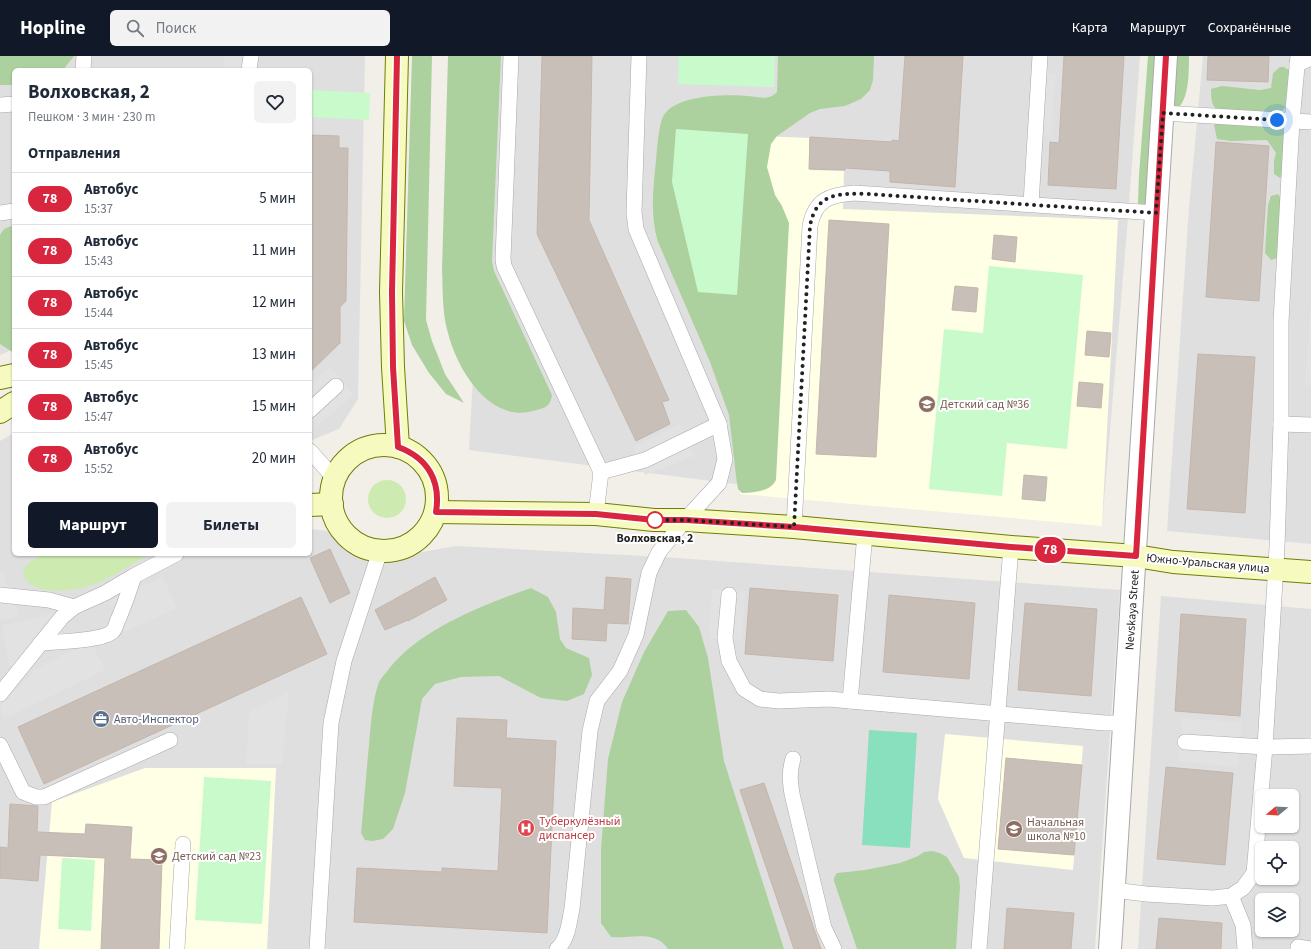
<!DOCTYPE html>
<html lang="ru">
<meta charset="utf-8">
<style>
body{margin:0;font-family:"Source Sans 3",sans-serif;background:#f2f2f3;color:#1f2937;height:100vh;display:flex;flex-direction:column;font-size:15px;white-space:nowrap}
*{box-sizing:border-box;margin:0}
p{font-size:13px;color:#747a83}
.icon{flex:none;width:22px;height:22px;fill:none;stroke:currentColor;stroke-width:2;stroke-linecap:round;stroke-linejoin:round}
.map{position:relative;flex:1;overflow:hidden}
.details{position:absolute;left:12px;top:12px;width:300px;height:488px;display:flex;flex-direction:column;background:#fff;border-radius:6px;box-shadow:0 1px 3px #0004}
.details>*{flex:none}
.badge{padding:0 8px;border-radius:13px;font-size:14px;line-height:26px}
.needle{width:26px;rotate:252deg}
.fabs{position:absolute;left:1255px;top:733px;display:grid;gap:8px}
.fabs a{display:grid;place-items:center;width:44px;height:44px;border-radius:6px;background:#fff;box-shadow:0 1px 3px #0004;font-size:20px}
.you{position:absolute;width:20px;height:20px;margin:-10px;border:3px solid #fff;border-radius:50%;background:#1a73e8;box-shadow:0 0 0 6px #1a73e833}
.map>.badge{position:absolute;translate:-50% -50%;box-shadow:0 0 0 2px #fff}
h2{padding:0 16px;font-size:15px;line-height:36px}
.round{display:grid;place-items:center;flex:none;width:42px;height:42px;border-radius:6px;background:#f2f2f3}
.headline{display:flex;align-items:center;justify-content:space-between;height:68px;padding:0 16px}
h1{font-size:19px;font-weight:700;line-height:30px}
.button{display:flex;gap:8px;margin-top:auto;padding:8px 16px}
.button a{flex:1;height:46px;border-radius:6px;background:#111827;color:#fff;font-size:16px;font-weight:700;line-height:46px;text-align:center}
.button a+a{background:#f2f2f3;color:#1f2937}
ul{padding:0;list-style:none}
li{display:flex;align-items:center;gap:12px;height:52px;padding:0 16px;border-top:1px solid #e0e1e3}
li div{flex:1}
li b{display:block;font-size:15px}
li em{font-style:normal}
li .badge{min-width:44px;font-weight:700;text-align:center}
header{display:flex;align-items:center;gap:24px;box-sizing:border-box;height:56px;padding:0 20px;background:#111827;color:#fff}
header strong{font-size:19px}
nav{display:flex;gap:22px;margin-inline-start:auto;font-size:14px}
.search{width:280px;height:36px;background:#f2f2f3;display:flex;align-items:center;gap:10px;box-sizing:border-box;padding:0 14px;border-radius:6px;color:#747a83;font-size:15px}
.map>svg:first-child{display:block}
.residential{fill:#e0dfdf;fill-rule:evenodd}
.education{fill:#ffffe5}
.grass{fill:#cdebb0}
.forest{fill:#add19e}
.park{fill:#c8facc}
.pitch{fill:#88e0be}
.parking{fill:#e2e2e2}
.building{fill:#c7bfb8;stroke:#c4b6ab}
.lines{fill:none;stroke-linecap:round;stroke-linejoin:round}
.lane-casing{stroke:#a9a9a9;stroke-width:16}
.street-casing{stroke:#a9a9a9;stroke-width:24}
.secondary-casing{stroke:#707d05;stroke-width:24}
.lane{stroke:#fff;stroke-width:15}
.street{stroke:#fff;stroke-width:22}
.secondary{stroke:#f7fabf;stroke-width:22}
.line-casing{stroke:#fff;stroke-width:9}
.line{stroke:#d7263d;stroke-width:6}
.walk{stroke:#222;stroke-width:4;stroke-dasharray:0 7.2}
.stop-dot{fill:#fff;stroke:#d7263d;stroke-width:2}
.labels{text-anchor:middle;stroke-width:4;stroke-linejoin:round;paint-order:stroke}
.education-label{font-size:12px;fill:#785e54;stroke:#fff;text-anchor:start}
.stop-label{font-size:12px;font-weight:bold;fill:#222;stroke:#fff}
.street-label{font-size:12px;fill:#222;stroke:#fff}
.service-label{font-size:12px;fill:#4e5e75;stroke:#fff;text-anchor:start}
.health-label{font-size:12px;fill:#be3a42;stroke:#fff;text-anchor:start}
</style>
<header>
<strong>Hopline</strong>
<div class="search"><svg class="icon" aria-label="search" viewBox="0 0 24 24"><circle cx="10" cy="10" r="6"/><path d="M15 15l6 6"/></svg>Поиск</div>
<nav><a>Карта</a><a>Маршрут</a><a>Сохранённые</a></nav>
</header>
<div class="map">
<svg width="1311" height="893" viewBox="0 0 1311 893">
<rect width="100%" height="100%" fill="#f2efe9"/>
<g class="residential">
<path d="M0 0H365L358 343 339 373 310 385V14H14V293L0 299Z"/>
<path d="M490 0H1140L1127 174 1102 469 797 436 469 394Z"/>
<path d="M1203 0H1311V488L1167 475 1189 152Z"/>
<path d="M14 377V498H310V473L329 475 361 499 383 503 456 490 663 501 1120 534 1095 893H0V385Z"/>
<path d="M1161 540 1311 553V893H1138ZM1262 740H1292V770H1262ZM1262 792H1292V822H1262ZM1262 844H1292V874H1262Z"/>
</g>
<g class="education">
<path d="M760 80 809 82V114L844 115 843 153 1118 164 1102 470 740 438 751 258Z"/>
<path d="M945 678 1083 690 1073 814 964 802 938 743Z"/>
<path d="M145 712H276L267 893H39L52 746Z"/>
</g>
<g class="grass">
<circle cx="387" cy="443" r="19"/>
<path d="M45 498H149C132 508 116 519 98 527 82 534 36 542 25 522 24 520 23 516 23 513L31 505Z"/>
</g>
<g class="forest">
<path d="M0 0H74L63 14H14V29H0Z"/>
<path d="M412 0H432L426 264 432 285 445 318 464 347 446 338 429 317 412 289 404 265Z"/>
<path d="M448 0H501L492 205 494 215 552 339C550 352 544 352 533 355 489 367 457 313 448 277 442 257 443 235 442 214Z"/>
<path d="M778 0H874L873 24 870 34 861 43 845 50 820 53 810 57 777 80 771 88 767 111 775 139 782 150 789 167 776 424C770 436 755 436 742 437L738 433 736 420 729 359 710 306 658 186C650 159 653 133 656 105 657 93 658 75 662 63 671 38 727 38 748 40 759 41 769 45 777 36Z"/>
<path d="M1148 0H1162L1152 146 1141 152 1138 147 1139 119Z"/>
<path d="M1170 0H1189C1189 13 1189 36 1182 47 1180 51 1176 52 1172 53Z"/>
<path d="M1280 11H1284L1290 15 1288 47 1282 55 1267 58 1216 53C1211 48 1211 40 1211 33L1222 30 1260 34 1271 32 1273 17Z"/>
<path d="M1220 66 1274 69 1285 75V115L1280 122 1274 118V104L1276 97 1267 84 1231 85 1217 83 1214 69Z"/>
<path d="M1278 138 1282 145 1277 202 1271 204 1265 197 1268 149 1271 140Z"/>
<path d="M14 169V297L0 288V179L4 173Z"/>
<path d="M531 532 548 541 556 556 560 583 566 592 589 602 592 619 584 638 567 645 541 642 499 620 461 621 435 628 422 643 405 737 393 773 383 783 372 785 365 784 361 777C364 748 366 719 369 689 371 668 372 646 379 626 381 622 385 618 388 614 418 574 484 548 531 532Z"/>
<path d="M686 554 699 571 708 602 724 705 784 893H668C655 873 631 883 611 881L601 867V793L608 703 622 646 644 596 668 555Z"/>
<path d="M932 795 940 797 947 801 959 821 960 831 956 893H857L834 825V822L837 817 865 814 900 807 918 800 924 796Z"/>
</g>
<g class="park">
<path d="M679 0H775L774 31 678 28Z"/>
<path d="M310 34 370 37 369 64 310 61Z"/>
<path d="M676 73 748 78 737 239 698 236 672 126Z"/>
<path d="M989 210 1083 219 1067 393 1007 387 1002 440 929 433 944 273 983 277Z"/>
<path d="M204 721 271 725 262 868 195 864Z"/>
<path d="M62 802 95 804 91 875 58 873Z"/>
</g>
<path class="pitch" d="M869 674 917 677 910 792 862 789Z"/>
<g class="parking">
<rect x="224" y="0" width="19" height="14"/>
<path d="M1045 18 1056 19 1051 81H1040Z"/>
<path d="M1311 245V329H1305Z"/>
<path d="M331 311 354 339 310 376V328Z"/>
<path d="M680 368 694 400 645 419 633 391Z"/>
<path d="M3 516 19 560 0 565V518Z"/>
<path d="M163 521 177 552 124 576 109 545Z"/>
<path d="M712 533 745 535 742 585 709 582Z"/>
<path d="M53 557 10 613 2 570Z"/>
<path d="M91 585 105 614 4 663 0 651 34 614Z"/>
<path d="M289 636 282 708H246L249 656Z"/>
<path d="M1182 662 1242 667 1238 711 1178 705Z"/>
</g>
<g class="building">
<path d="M542 0H592L589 164 669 344 662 346 670 368 636 385 537 178Z"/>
<path d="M905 0H963L955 131 890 126V115L845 112V114L809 113 810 81 892 86V84L899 85Z"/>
<path d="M1064 0H1124L1116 133 1048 129 1050 86 1059 87Z"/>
<path d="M1208 0H1269L1268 26 1207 24Z"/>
<path d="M310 79 339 80V92H348L346 245 340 251V287L310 316Z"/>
<path d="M1216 86 1269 90 1259 245 1206 241Z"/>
<path d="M829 164 889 168 876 401 816 398Z"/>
<path d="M994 179 1017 181 1015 206 992 203Z"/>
<path d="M955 230 978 232 976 256 952 254Z"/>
<path d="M1087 275 1111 277 1109 301 1085 299Z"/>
<path d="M1198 298 1255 301 1245 457 1187 453Z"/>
<path d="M1079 326 1103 328 1101 352 1077 350Z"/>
<path d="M1024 419 1047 421 1045 445 1022 443Z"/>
<path d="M330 493 350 537 330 547 310 502Z"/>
<path d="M435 521 447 544 408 565V564L385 574 375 554Z"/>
<path d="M606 521 631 523 628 568 607 567 606 585 572 583 573 552 604 554Z"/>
<path d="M750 532 838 539 833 605 745 598Z"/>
<path d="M889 539 975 547 969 623 883 616Z"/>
<path d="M301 541 327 598 44 728 18 671Z"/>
<path d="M1025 547 1097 553 1091 640 1018 634Z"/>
<path d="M1181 558 1246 563 1240 660 1175 655Z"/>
<path d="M457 662 507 664 506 682 556 685 547 877 354 866 357 812 442 816V812L498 815 502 732 454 730Z"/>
<path d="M1006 702 1082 709 1074 799 998 793Z"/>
<path d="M1166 711 1233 717 1225 809 1157 803Z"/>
<path d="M764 727 786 791 821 893H794L740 734Z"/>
<path d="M10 748 38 750 37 776 85 778 86 768 132 771 130 803 162 804 159 893H101L105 802 40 799 38 825 0 822V791L8 792Z"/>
<path d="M1007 852 1074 857 1071 893H1004Z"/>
<path d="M1159 862 1222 867 1221 893H1156Z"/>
</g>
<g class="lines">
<g class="lane-casing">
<g id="lane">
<path d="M511 0 503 203 504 210 601 416 596 458"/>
<path d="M1297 8 1311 2"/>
<path d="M83 14 84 0"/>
<path d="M249 14 251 0"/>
<path d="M0 49 14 48"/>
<path d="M1163 57 1311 66"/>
<path d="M1031 148 1040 0"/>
<path d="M0 157 14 155"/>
<path d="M310 354 336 330"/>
<path d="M1281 368 1311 369"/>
<path d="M310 395 335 423"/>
<path d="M601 416 645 404 719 368"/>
<path d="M794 471 810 170C815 144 829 139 854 137L1157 157"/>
<path d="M0 539 49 544 74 551"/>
<path d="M729 539 725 582 729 605 744 633 760 643 779 645 829 643 850 645 1105 667H1124"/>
<path d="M41 587C55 586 104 585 113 575 115 573 116 569 117 566 124 551 129 535 134 520"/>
<path d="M0 638 62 561 74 551 105 537 134 520 176 498"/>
<path d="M850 645 865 478"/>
<path d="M1185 686 1265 691 1311 690"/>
<path d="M0 689 23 736 36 741H44L170 684"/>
<path d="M793 703C789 716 790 725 792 738L824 872 834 893"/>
<path d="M1114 834 1146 838 1213 842 1231 840 1243 832 1254 817 1265 691 1277 491 1281 368V266L1292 65 1298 0"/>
<path d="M1231 840 1243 869 1245 893"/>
<path d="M1298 891 1311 893"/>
<path d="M177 893 183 788"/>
<path d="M317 893 331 667 344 605 380 495"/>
<path d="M557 893C568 884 569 866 572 853L590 675 597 645 620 615 636 579 649 517 659 496 685 464 719 427 725 403 719 368 636 173 634 156 639 0"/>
<path d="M979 893 1011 491"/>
</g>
</g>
<g class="street-casing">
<path id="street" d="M1110 893 1166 0"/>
</g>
<g class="secondary-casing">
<g id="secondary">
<path d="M397 0 391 236 393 311 398 391"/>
<path d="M0 322 14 319"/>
<path d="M0 356 14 347"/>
<circle cx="384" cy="442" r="53"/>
<path d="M310 449 332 448"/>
<path d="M436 456 596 458 654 464H685L794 471 1011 491 1136 500 1173 506 1311 516"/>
</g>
</g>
<use href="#lane" class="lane"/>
<use href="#street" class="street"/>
<use href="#secondary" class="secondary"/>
</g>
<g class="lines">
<g class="line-casing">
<path id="line" d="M397 0 392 236 393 311 398 391C428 402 441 425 436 456L596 458 654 464H686L794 471 1011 491 1136 500 1166 0"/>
</g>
<use href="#line" class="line"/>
<path class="walk" d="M655 464H654H686L794 471 810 170C816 136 841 137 869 138L1156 157 1163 57 1277 64"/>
</g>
<defs>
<g id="school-disc" transform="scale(0.9)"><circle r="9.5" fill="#8d6e63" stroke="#fff"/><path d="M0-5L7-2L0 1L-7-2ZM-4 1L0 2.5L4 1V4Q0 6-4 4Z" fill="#fff"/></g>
<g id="office-disc" transform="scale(0.9)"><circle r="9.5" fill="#5c6f8a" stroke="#fff"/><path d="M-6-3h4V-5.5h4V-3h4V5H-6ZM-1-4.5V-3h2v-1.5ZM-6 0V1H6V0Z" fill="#fff"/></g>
<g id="hospital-disc" transform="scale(0.9)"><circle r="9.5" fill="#e0444e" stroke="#fff"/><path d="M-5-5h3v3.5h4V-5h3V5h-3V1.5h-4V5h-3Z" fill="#fff"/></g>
</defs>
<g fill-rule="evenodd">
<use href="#school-disc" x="927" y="348"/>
<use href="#office-disc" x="101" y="663"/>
<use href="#hospital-disc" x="526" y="772"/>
<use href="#school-disc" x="1014" y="773"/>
<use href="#school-disc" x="159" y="800"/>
</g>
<circle class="stop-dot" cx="655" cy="464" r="8"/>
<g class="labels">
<g class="education-label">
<text x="940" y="352">Детский сад №36</text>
<text x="1027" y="770">Начальная<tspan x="1027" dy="14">школа №10</tspan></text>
<text x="172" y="804">Детский сад №23</text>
</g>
<g class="stop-label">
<text x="655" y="486">Волховская, 2</text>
</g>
<g class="street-label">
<text transform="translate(1208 507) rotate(5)" y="4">Южно-Уральская улица</text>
<text transform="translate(1132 554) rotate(-86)" y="4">Nevskaya Street</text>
</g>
<g class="service-label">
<text x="114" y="667">Авто-Инспектор</text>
</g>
<g class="health-label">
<text x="539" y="769">Туберкулёзный<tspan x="539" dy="14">диспансер</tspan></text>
</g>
</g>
</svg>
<div class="fabs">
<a><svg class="needle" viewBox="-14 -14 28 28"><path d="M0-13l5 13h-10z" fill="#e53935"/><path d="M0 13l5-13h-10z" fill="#747a83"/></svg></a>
<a><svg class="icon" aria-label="locate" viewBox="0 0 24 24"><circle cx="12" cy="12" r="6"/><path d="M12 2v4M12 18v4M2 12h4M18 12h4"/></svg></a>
<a><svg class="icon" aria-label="layers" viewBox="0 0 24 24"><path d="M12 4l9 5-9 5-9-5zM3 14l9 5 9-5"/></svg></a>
</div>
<div class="you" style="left:1277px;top:64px"></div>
<b class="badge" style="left:1050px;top:494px;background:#d7263d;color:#fff">78</b>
<section class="details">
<div class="headline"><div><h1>Волховская, 2</h1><p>Пешком · 3 мин · 230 m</p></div><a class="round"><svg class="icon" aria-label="heart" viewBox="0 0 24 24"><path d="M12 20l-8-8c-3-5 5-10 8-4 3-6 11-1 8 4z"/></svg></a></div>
<h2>Отправления</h2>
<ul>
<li><span class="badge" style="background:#d7263d;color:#fff">78</span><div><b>Автобус</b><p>15:37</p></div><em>5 мин</em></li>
<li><span class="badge" style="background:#d7263d;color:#fff">78</span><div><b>Автобус</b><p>15:43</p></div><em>11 мин</em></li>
<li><span class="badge" style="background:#d7263d;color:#fff">78</span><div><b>Автобус</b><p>15:44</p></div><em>12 мин</em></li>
<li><span class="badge" style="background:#d7263d;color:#fff">78</span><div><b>Автобус</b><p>15:45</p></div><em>13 мин</em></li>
<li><span class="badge" style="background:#d7263d;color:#fff">78</span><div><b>Автобус</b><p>15:47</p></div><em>15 мин</em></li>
<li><span class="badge" style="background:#d7263d;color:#fff">78</span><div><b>Автобус</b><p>15:52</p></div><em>20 мин</em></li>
</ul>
<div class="button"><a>Маршрут</a><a>Билеты</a></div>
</section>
</div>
